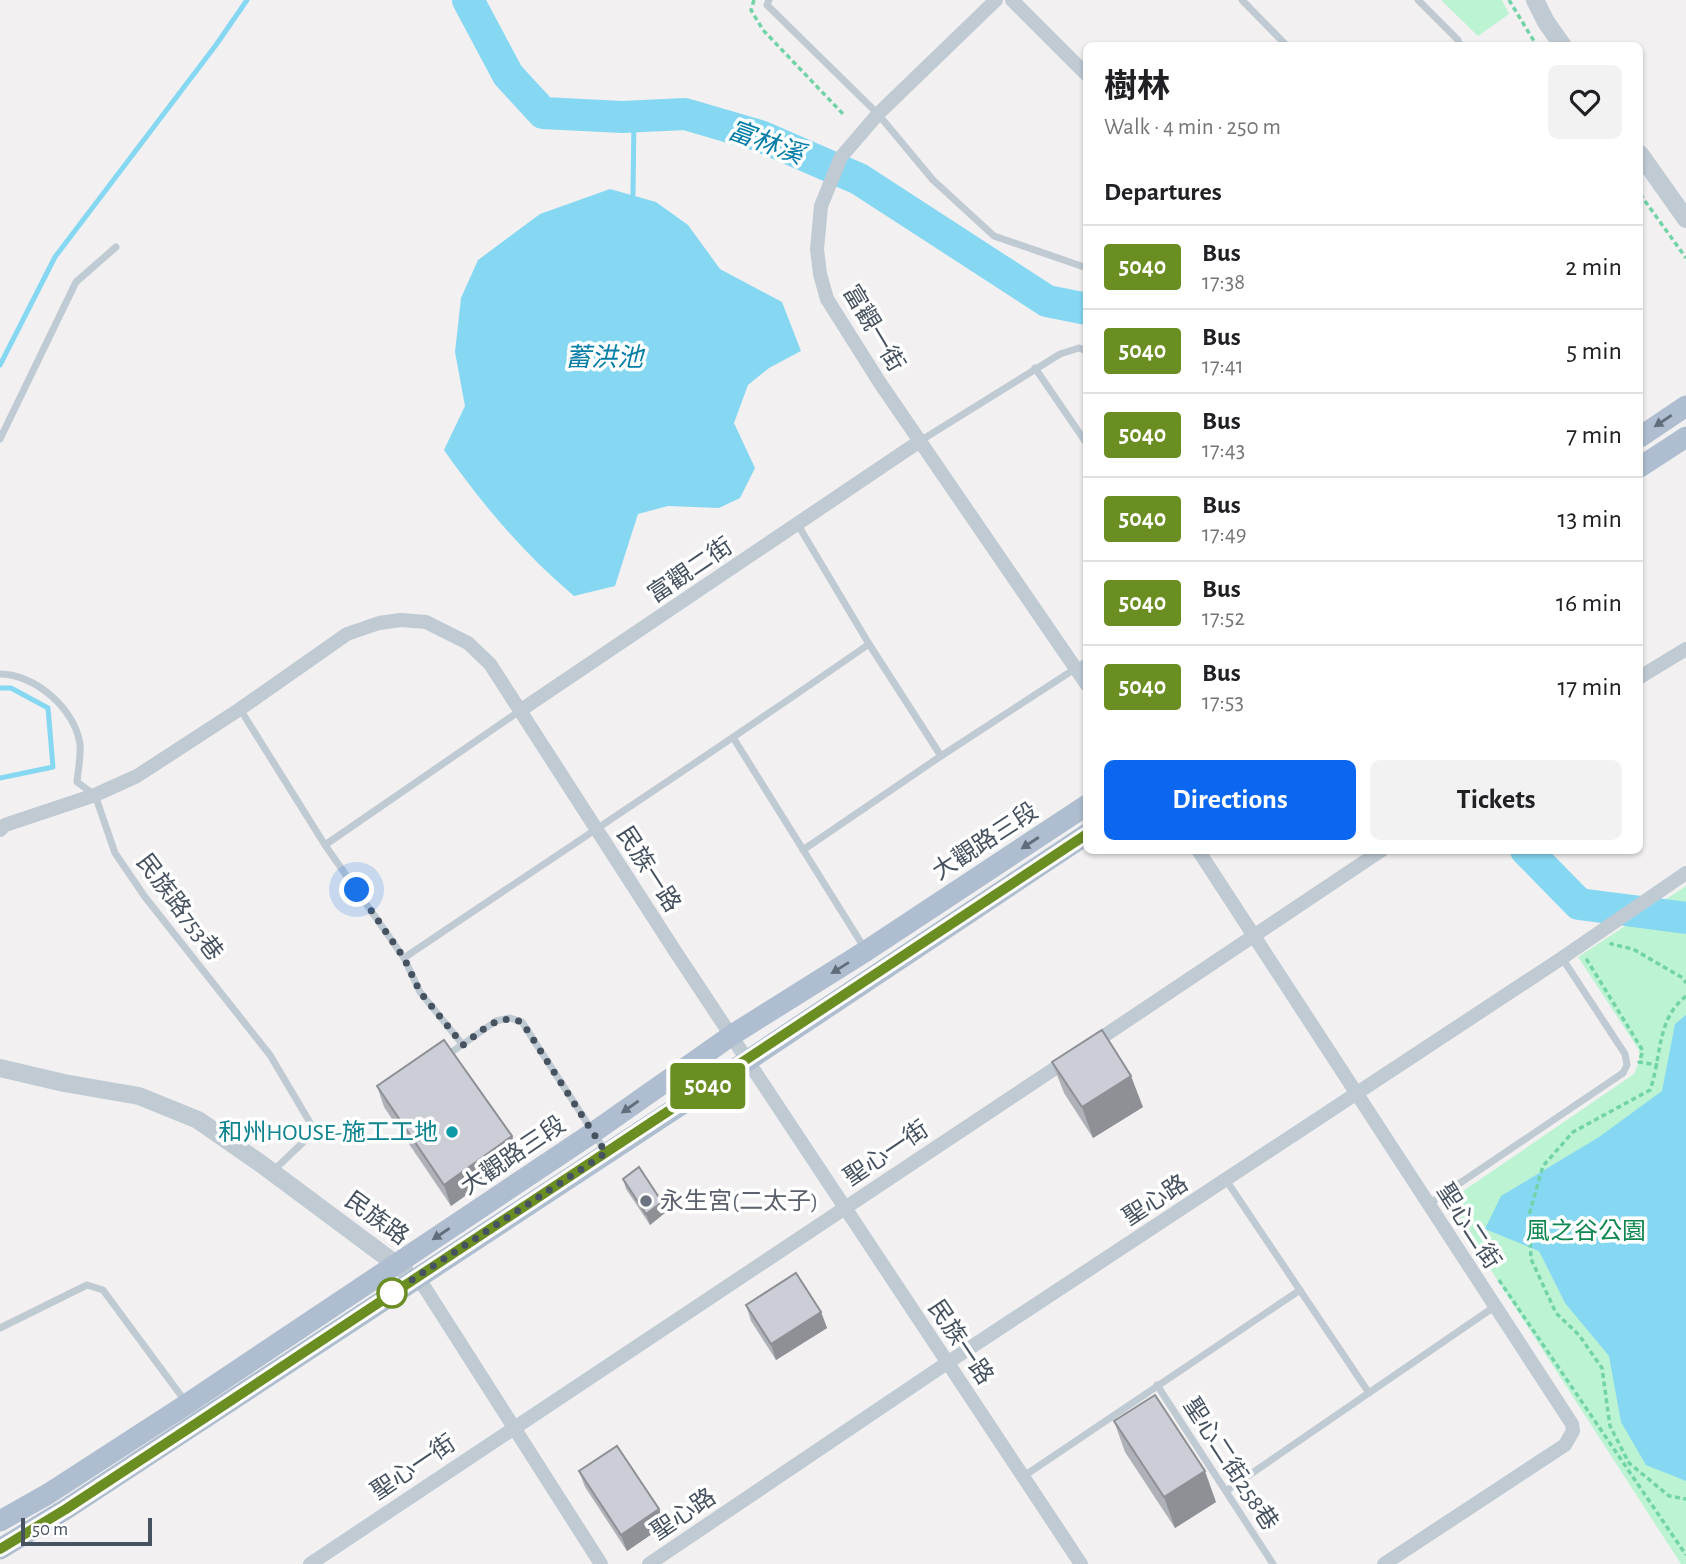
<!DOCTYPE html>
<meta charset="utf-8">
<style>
body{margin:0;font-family:"Alegreya Sans","Noto Sans TC",sans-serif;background:#f2f2f2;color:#202124;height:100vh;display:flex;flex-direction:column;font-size:26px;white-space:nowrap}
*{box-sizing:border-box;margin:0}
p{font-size:23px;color:#757577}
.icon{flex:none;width:38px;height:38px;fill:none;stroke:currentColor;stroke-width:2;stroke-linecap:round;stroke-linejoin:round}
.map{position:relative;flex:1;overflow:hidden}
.sheet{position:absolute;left:1083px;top:42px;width:560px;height:812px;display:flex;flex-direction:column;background:#fff;border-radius:10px;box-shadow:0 2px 5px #0004}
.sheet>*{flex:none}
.badge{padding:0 14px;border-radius:5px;font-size:24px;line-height:46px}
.scale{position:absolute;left:21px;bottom:18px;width:131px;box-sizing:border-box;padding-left:7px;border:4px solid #46525f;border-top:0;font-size:19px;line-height:24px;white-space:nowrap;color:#46525f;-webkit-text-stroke:5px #fff;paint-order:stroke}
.you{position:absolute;width:35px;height:35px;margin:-18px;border:5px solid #fff;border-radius:50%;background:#1a73e8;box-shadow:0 0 0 10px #1a73e833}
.map>.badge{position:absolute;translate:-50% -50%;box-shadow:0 0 0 4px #fff}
h2{padding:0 21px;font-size:26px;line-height:63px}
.round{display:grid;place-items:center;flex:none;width:74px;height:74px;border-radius:10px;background:#f2f2f2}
.overview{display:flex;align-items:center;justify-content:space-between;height:119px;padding:0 21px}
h1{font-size:33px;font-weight:700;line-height:52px}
.cta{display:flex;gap:14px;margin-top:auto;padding:14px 21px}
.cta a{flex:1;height:80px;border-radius:10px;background:#0c67f0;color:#fff;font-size:28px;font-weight:700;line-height:80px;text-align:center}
.cta a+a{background:#f2f2f2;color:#202124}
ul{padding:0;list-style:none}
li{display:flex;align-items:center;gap:21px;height:84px;padding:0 21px;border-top:2px solid #e0e0e0}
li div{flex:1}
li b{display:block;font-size:26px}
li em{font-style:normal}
li .badge{min-width:77px;font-weight:700;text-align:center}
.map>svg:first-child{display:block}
.green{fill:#bcf3d3}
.water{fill:#86d8f2}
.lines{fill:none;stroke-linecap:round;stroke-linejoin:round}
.stream{stroke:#86d8f2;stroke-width:5}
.river{stroke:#86d8f2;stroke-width:32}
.path{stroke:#71d3a7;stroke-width:3.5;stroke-dasharray:5 3.5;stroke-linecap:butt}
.service{stroke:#c0cad3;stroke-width:7}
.minor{stroke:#c0cad3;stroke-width:14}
.tertiary{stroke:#c0cad3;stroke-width:18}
.primary{stroke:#aebed0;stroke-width:21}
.wall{fill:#afb1b8}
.shaded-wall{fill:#8e9096}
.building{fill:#cbced6;stroke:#8e9096;stroke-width:2}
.oneway{fill:#606d7b}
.line-casing{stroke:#fff;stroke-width:16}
.line{stroke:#6b8e23;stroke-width:10}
.walk{stroke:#46525f;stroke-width:7;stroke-dasharray:0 12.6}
.culture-dot{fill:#0f9aa8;stroke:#fff;stroke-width:2.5}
.worship-dot{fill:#6b7280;stroke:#fff;stroke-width:2.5}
.stop-dot{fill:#fff;stroke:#6b8e23;stroke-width:3.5}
.labels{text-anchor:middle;stroke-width:7;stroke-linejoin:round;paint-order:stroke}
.street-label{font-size:24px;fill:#46525f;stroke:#fff}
.culture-label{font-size:24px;fill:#0d838f;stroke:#fff;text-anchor:end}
.worship-label{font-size:24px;fill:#5b616d;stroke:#fff;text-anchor:start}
.park-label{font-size:24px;fill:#108750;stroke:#fff}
.water-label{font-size:26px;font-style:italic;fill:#047ea6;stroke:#fff}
</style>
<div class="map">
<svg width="1686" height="1564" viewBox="0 0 1686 1564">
<rect width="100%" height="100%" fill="#f2f0f0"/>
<g class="green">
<path d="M1441 0H1502L1509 14 1478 36Z"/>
<path d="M1686 886V1564H1681L1447 1202 1634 1074 1639 1062V1050L1578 957Z"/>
</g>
<g class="water">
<path d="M610 189 656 202 688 225 720 269 782 302 801 351 769 368 748 385 734 423 755 468 740 498 719 508 668 506 638 514 615 586 574 596C523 553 482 504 444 450L465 406 455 352 461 298 478 260 540 214Z"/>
<path d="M1686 1015V1481L1646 1465 1621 1422 1609 1356 1565 1303 1539 1251 1485 1229 1501 1196 1599 1137 1662 1091 1675 1024Z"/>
</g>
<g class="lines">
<g class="stream">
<path d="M633 195 634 116"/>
<path d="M0 365 55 257 216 45 247 0"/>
<path d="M0 688H11L48 708 53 767 0 778"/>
</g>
<g class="river">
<path d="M468 0 508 75 543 113 622 117 685 114 760 136 859 179 1047 301 1087 309"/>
<path d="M1526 850 1579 904 1686 918"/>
</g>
<g class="path">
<path d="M754 0 751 10 763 30 844 115"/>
<path d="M1509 0 1537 46"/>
<path d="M1640 194 1686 258"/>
<path d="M1613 943 1611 944 1633 949 1683 978 1686 983"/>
<path d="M1588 959 1587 960 1643 1051 1639 1062 1658 1065"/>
<path d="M1686 996C1656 1020 1662 1056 1650 1090L1573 1132 1543 1166 1529 1215 1531 1259 1556 1313 1579 1335 1602 1368 1610 1426 1629 1463 1669 1496 1686 1499"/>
<path d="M1455 1216 1461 1196"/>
<path d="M1499 1280 1686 1555"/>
</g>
<g class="service">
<path d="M769 0 767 5 878 114 933 180 994 236 1087 268"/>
<path d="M1242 0 1287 46"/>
<path d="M1418 0 1458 40 1460 46"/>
<path d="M1035 368 1087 444"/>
<path d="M0 439 76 282 116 247"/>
<path d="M920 441 1060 354 1079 348 1087 351"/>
<path d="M798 525 869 644 941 756"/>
<path d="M0 674C35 674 75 709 80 744 81 756 78 771 77 782L95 795 115 853 145 897 270 1055 315 1131 274 1170"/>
<path d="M240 709 325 845 404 958 420 992 463 1045"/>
<path d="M734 739 865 949"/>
<path d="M325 845 521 710"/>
<path d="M803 850 941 756 1087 661"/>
<path d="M404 958C559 853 716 751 869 644"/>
<path d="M446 1056 496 1021 510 1018 522 1022 606 1152"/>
<path d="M1226 1180 1369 1393"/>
<path d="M1429 1204 1623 1073 1627 1065 1625 1054 1562 958"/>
<path d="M0 1328 87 1285 103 1290 185 1401"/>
<path d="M1157 1385 1273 1564"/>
<path d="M1024 1476 1300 1290"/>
<path d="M1226 1491 1494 1307"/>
</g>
<g class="minor">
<path d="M996 0 878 114 841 157 821 206 817 249 820 274 827 299 880 383 1087 685"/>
<path d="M1012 0 1087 75"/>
<path d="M1640 677 1686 649"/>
<path d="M521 710 920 441"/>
<path d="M0 830 5 825 95 795 137 776 240 709 347 634 379 623 401 620 426 622 468 643 490 664 675 951 1081 1564"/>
<path d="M1198 850 1572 1424 1573 1431 1565 1445 1384 1564"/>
<path d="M1089 1046 1382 850"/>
<path d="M414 1278 425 1288 601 1564"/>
<path d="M310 1564 1069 1059"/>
<path d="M649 1564 947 1363 1562 958 1686 873"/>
</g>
<g class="tertiary">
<path d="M1535 0 1546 22 1563 46"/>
<path d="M1640 154 1686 219"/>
<path d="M0 1068 64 1083 139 1096 198 1120 260 1163 405 1271"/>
</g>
<g class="primary">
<path d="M1640 437 1686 406"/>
<path d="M1640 467 1686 437"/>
<path d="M0 1521 48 1494 187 1404 594 1132 732 1035 866 951 1087 805"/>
<path d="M0 1549 66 1509 702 1091 1087 834"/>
</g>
</g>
<g class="wall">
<path d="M1052 1062 1143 1107 1093 1138 1064 1093Z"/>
<path d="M377 1086 512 1136 520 1157 451 1206 384 1107Z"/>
<path d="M623 1179 666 1212 650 1225 626 1189Z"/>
<path d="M746 1305 821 1312 827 1328 776 1360 751 1321Z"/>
<path d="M1114 1421 1216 1502 1175 1528 1125 1452Z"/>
<path d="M579 1471 659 1509 665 1525 627 1551 585 1487Z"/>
</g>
<g class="shaded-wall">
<path d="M1131 1076 1143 1107 1093 1138 1082 1107Z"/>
<path d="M512 1136 520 1157 451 1206 444 1185Z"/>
<path d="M662 1202 666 1212 650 1225 646 1214Z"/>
<path d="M821 1312 827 1328 776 1360 771 1344Z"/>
<path d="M1205 1471 1216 1502 1175 1528 1164 1497Z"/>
<path d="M659 1509 665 1525 627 1551 621 1535Z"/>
</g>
<g class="building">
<path d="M1102 1030 1131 1076 1082 1107 1052 1062Z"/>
<path d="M444 1040 512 1136 444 1185 377 1086Z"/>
<path d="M639 1167 662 1202 646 1214 623 1179Z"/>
<path d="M796 1273 821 1312 771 1344 746 1305Z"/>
<path d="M1155 1395 1205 1471 1164 1497 1114 1421Z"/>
<path d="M617 1446 659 1509 621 1535 579 1471Z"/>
</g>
<defs><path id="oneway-solid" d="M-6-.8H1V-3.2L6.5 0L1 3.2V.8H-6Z" transform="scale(1.75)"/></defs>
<g class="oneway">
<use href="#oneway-solid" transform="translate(1663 421) rotate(146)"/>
<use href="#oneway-solid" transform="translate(1030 843) rotate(147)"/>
<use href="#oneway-solid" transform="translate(840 968) rotate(148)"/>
<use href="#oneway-solid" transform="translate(630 1107) rotate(145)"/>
<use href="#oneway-solid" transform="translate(441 1234) rotate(146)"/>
</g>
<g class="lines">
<g class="line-casing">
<path id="line" d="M0 1549 66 1509 203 1419 1087 834"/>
</g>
<use href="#line" class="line"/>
<path class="walk" d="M357 890 404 958 420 992 463 1045C483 1030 497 1013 522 1022L606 1153 392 1293"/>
</g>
<circle class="culture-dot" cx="452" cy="1132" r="7"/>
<circle class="worship-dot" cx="646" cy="1201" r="7"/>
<circle class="stop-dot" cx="392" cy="1293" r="14"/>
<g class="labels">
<g class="street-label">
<text transform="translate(874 328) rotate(59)" y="8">富觀一街</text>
<text transform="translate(690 570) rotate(-34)" y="8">富觀二街</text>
<text transform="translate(985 841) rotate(-33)" y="8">大觀路三段</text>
<text transform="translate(649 869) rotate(57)" y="8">民族一路</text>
<text transform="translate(180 907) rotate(53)" y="8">民族路753巷</text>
<text transform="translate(886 1153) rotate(-34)" y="8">聖心一街</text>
<text transform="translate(513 1155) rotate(-34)" y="8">大觀路三段</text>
<text transform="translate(1155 1200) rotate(-33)" y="8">聖心路</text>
<text transform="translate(377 1218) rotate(36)" y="8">民族路</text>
<text transform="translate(1469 1226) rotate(57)" y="8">聖心二街</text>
<text transform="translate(961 1342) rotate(56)" y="8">民族一路</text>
<text transform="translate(1231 1464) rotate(57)" y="8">聖心二街258巷</text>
<text transform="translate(413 1467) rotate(-34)" y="8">聖心一街</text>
<text transform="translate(683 1514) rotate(-34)" y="8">聖心路</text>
</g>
<g class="culture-label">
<text x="438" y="1140">和州HOUSE-施工工地</text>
</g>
<g class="worship-label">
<text x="660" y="1209">永生宮(二太子)</text>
</g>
<g class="park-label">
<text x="1586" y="1239">風之谷公園</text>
</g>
<g class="water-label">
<text transform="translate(766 142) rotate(20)" y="9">富林溪</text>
<text x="604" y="366">蓄洪池</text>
</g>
</g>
</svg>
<div class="scale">50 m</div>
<div class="you" style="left:357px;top:890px"></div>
<b class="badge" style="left:708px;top:1086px;background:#6b8e23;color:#fff">5040</b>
<section class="sheet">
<div class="overview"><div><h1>樹林</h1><p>Walk · 4 min · 250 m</p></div><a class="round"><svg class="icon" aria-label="heart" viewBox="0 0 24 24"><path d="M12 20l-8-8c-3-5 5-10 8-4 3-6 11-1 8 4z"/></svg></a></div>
<h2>Departures</h2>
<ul>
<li><span class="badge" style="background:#6b8e23;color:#fff">5040</span><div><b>Bus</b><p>17:38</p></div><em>2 min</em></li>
<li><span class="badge" style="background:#6b8e23;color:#fff">5040</span><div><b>Bus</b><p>17:41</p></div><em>5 min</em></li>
<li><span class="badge" style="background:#6b8e23;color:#fff">5040</span><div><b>Bus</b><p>17:43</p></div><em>7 min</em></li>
<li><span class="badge" style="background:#6b8e23;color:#fff">5040</span><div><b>Bus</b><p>17:49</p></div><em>13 min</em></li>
<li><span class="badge" style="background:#6b8e23;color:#fff">5040</span><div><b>Bus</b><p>17:52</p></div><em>16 min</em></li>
<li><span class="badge" style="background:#6b8e23;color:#fff">5040</span><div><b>Bus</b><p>17:53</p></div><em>17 min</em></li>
</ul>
<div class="cta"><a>Directions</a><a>Tickets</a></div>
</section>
</div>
